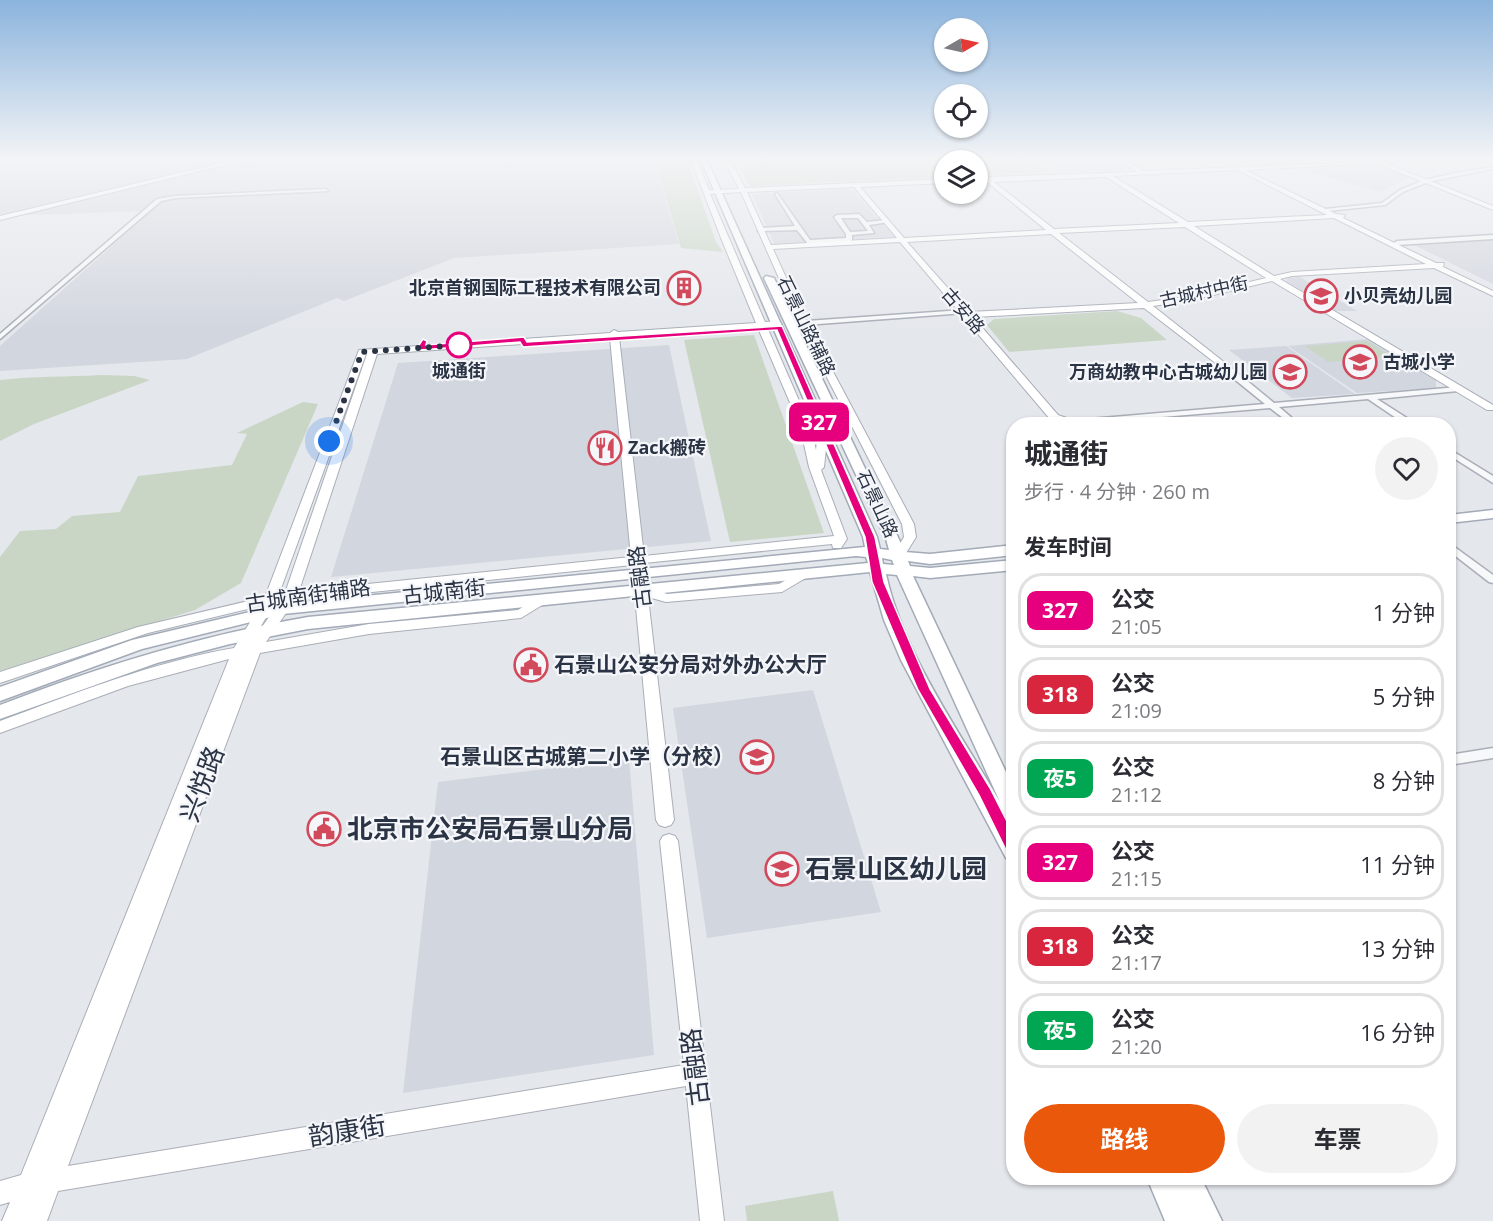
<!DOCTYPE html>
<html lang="zh">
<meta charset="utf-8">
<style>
body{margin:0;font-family:"Open Sans","Noto Sans SC",sans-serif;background:#f2f2f3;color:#2b2b33;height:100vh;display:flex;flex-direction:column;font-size:22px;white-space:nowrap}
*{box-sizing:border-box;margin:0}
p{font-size:20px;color:#7c7c81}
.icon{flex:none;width:33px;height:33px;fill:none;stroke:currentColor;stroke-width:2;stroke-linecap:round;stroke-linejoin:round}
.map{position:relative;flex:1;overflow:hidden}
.panel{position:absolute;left:1006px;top:417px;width:450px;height:768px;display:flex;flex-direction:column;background:#fff;border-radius:24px;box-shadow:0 2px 4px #0004}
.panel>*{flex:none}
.badge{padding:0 12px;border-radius:9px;font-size:21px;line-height:39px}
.needle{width:39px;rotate:81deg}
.tools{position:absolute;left:934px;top:18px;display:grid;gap:12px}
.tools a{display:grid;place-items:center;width:54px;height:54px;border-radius:50%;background:#fff;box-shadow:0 2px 4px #0004;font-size:30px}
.you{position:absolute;width:30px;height:30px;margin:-15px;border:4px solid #fff;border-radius:50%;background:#1a73e8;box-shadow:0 0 0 9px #1a73e833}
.map>.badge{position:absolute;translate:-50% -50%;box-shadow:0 0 0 3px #fff}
h2{padding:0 18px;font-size:22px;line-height:54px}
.round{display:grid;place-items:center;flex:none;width:63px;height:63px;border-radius:32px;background:#f2f2f3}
.overview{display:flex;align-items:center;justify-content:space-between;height:102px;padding:0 18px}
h1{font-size:28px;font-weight:700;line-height:45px}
.button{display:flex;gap:12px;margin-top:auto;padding:12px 18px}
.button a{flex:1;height:69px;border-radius:36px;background:#ea580c;color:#fff;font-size:24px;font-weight:700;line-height:69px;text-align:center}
.button a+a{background:#f2f2f3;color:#2b2b33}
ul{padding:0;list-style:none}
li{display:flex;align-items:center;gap:18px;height:75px;margin:0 12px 9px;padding:0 6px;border:3px solid #e1e1e2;border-radius:24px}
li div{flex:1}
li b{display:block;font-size:22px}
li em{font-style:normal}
li .badge{min-width:66px;font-weight:700;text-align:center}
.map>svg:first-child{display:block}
.built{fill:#d2d6de}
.green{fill:#c9d6c5}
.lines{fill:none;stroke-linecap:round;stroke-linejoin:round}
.street-casing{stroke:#a9aeb7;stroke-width:3}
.secondary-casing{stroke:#a9aeb7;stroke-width:2}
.primary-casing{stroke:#a3abb8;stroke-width:3}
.street{fill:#f7f8fa;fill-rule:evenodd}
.secondary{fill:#fff;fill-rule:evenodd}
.primary{fill:#fff;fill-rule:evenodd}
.line{fill:#e6007e;stroke:#fff;stroke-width:1.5}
.walk{stroke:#2b3445;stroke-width:6;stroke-dasharray:0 10.8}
.stop-dot{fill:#fff;stroke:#e6007e;stroke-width:3}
.labels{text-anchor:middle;stroke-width:4.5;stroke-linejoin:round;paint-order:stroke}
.far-poi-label{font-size:18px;font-weight:bold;fill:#2b3445;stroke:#f4f6f9;text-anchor:start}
.far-street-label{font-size:18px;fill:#2b3445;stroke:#f4f6f9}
.far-stop-label{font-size:18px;font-weight:bold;fill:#2b3445;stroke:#f4f6f9}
.street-label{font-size:21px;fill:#2b3445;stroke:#f4f6f9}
.poi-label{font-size:21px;font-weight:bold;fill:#2b3445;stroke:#f4f6f9;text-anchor:start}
.near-street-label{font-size:26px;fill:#2b3445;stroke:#f4f6f9}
.near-poi-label{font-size:26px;font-weight:bold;fill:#2b3445;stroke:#f4f6f9;text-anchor:start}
</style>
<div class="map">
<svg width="1493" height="1221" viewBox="0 0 1493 1221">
<rect width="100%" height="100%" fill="#e4e7ec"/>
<g class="built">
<path d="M0 160H654L679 244 454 258 344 301 337 298 187 359 0 371V346L151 211 0 216Z"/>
<path d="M1048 160H1119L1127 164 1124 170 1075 172 1061 169Z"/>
<path d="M1369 166 1383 167 1410 177 1380 192 1308 171 1307 168Z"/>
<path d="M847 189 854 191 894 237 774 244 752 194Z"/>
<path d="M1493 240V284L1414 245Z"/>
<path d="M1300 277 1357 311H1335L1286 281 1288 278Z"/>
<path d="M1369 339 1436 379V388L1357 393 1288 346Z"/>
<path d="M669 345 711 541 331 577 398 363Z"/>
<path d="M1286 346 1355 394 1292 398 1229 350Z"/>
<path d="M813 690 881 912 707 938 673 708Z"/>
<path d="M629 759 654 1055 403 1093 438 782Z"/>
</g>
<g class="green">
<path d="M655 160H687L716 242 723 252 681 248Z"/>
<path d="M736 160H1031L1049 172 978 175V160H945V177L749 186Z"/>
<path d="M1117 311 1141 318 1167 340 1009 352 987 325 994 319Z"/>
<path d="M754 335 824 533 730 542 684 340Z"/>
<path d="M1367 341 1392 357 1328 362 1305 346Z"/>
<path d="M101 375 134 376 150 380 34 424 0 441V380C34 376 67 377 101 375Z"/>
<path d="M303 402 318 404 241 583 195 610 0 671V557L20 531 56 529 72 516 120 512 138 476 232 465 247 434 237 433Z"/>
<path d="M833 1191 839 1221H747L745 1206Z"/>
</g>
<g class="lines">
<g class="street-casing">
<g id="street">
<path d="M1493 167V169L1428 182 1403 192 1385 205 1328 211 1325 209 1382 203 1400 190 1424 180 1460 172Z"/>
<path d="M326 189 328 191 175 198 161 201 0 339V334L157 199 175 196Z"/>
<path d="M777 193 810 240 846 238V234L834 217 837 215 859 214 867 222 886 220 889 222 869 225 874 233 852 235V240L849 242 808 244 797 230 758 231 760 228 795 226 775 194ZM841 218H858L868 231 850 232Z"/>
<path d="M1493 235V239L1397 245 1394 243 1397 241Z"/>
<path d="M963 310 966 312 965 313 792 326 789 324 792 322Z"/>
<path d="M1228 370H1234L1274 403 1458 387 1462 389 1458 391 1377 399 1413 422 1414 424H1405L1368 399 1279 407 1299 424H1291L1270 408 1078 424 1074 422 1078 420 1265 404 1228 374Z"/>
<path d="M1449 449 1493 476V483L1449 455Z"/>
<path d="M1449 543 1493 575V583L1489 582 1449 551Z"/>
<path d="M1493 748V758L1449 765V755Z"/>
</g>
</g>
<g class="secondary-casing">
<g id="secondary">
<path d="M234 160H244L0 220V216Z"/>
<path d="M691 160H697L709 190 739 189 724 160H730L745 188 945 179V183L860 187 904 238 1046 230 987 182 978 183V179L986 177 1137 172 1118 160H1125L1143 171 1412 160 1385 163 1493 206V210L1381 165V163L1245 170 1336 214 1345 215 1343 218 1436 263H1444L1443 267 1493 291V296L1434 268 1292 276 1280 279 1493 405V410H1487L1272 281 1192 300 1153 306 1234 370V374L1231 375 1144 308 973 317 1058 415 1084 424H1069L1050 419 900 242 773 249 804 317 914 524 916 537 903 558H895L893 555 904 537 902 524 796 317 741 192 710 194 765 322 778 321 782 324 767 327 810 426 816 450 818 431 823 428 828 431 824 467 821 470 847 539 841 548H833L832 544 644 563 647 587 667 594 779 584 803 570H813L814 573 782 592 666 602 648 597 674 820 671 825 665 827 659 825 656 820 632 565 295 600 266 642 369 624 518 610 540 596H550L552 599 521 618 369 634 260 653 68 1166 684 1065 660 841 663 836 669 834 675 836 678 841 724 1221H700L686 1086 58 1191 47 1221H2L10 1202 0 1205V1181L21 1175 229 659 128 686 0 733V721C76 693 153 662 234 648L260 606 148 633 0 683V672L138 627 265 597 359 350 610 333 614 330 618 332 756 323 721 238ZM1238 170 1327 215 1188 222 1113 176ZM1106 177 1179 223 1054 229 994 182ZM854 187 897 238 771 245 747 192ZM1334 218 1426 264 1292 272 1274 276 1194 226ZM1185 227 1266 278 1192 296 1148 302 1059 233ZM1051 234 1138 303 969 312 907 242ZM758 328 800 426 809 467 834 536 644 556 619 337ZM610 338 631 557 299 591 377 354ZM366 354H367L285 593 279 594ZM280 602 253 639 275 603Z"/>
</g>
</g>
<g class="primary-casing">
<g id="primary">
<path d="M701 160H707L877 537 880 549 889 550 886 539 764 278 766 276 774 278 905 552 930 554 1014 545V555L930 564 908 561 910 566 930 568 1014 560V570L930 578 913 576 1014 789V819L1007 816 1014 829V860L1006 858 901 660 884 620 870 572 308 629 230 644 157 663 0 719V705C100 666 202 635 308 617L868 563 866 557 856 556 283 614 142 649 0 701V687L132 640 283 604 865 547 863 537ZM882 558 892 560 894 565 883 564ZM886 574 897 575 1000 802C960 732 903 654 886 574Z"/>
<path d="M1493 510V518L1449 523V515Z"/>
<path d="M1147 1178H1201L1222 1221H1165Z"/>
</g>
</g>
<use href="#street" class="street"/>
<use href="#secondary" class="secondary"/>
<use href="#primary" class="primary"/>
</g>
<linearGradient id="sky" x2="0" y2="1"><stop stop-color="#8bb4dd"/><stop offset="0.48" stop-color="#f3f4f6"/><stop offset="1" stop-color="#f3f4f6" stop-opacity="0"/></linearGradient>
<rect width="1493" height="331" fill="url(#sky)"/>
<path class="line" d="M782 326 875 537 884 582 930 689 990 788 1022 851 1019 856H1009L979 795 918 690 872 582 865 537 777 330 523 347 520 342 421 350 417 348 423 339 427 341 426 345 524 337 527 342Z"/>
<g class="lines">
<path class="walk" d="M329 441 362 352 459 345"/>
</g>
<defs>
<g id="building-ring" transform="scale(1.725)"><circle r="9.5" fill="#f4f6f9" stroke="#d1495b" stroke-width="1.5"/><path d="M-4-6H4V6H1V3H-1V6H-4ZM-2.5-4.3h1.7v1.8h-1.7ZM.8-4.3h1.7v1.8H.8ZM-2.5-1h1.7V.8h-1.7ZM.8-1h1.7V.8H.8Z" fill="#d1495b"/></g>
<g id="school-ring" transform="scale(1.725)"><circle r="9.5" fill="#f4f6f9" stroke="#d1495b" stroke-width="1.5"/><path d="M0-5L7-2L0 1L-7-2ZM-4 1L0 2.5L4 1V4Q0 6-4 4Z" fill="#d1495b"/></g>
<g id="restaurant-ring" transform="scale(1.725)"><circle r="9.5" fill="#f4f6f9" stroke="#d1495b" stroke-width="1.5"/><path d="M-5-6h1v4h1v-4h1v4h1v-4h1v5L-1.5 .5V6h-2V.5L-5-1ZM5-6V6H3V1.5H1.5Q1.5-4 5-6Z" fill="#d1495b"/></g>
<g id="civic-ring" transform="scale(1.725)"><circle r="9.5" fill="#f4f6f9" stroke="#d1495b" stroke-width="1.5"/><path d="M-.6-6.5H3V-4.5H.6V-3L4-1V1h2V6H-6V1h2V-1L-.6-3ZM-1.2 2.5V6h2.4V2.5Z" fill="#d1495b"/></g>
</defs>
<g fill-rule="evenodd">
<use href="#building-ring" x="684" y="288"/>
<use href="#school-ring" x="1321" y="296"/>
<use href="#school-ring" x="1360" y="362"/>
<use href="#school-ring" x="1290" y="372"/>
<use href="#restaurant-ring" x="605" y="448"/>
<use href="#civic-ring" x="531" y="665"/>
<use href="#school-ring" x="757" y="757"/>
<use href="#civic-ring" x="324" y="829"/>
<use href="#school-ring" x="782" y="869"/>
</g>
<circle class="stop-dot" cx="459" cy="345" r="12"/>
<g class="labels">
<g class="far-poi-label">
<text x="661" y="294" text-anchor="end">北京首钢国际工程技术有限公司</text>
<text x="1344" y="302">小贝壳幼儿园</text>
<text x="1383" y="368">古城小学</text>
<text x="1267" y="378" text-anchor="end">万商幼教中心古城幼儿园</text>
<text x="628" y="454">Zack搬砖</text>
</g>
<g class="far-street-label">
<text transform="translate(1204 292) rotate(-12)" y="6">古城村中街</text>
<text transform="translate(963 311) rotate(49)" y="6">古安路</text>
<text transform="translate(806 326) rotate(64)" y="6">石景山路辅路</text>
<text transform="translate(877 504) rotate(65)" y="6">石景山路</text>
</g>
<g class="far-stop-label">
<text x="459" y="377">城通街</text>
</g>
<g class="street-label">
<text transform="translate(640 577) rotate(-97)" y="7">古融路</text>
<text transform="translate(444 592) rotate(-6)" y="7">古城南街</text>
<text transform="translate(308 596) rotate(-8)" y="7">古城南街辅路</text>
</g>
<g class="poi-label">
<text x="554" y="672">石景山公安分局对外办公大厅</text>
<text x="734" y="764" text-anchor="end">石景山区古城第二小学（分校）</text>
</g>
<g class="near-street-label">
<text transform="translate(202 784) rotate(-69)" y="9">兴悦路</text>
<text transform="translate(695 1067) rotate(-97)" y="9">古融路</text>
<text transform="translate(347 1131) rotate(-9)" y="9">韵康街</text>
</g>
<g class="near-poi-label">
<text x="347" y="838">北京市公安局石景山分局</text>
<text x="805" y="878">石景山区幼儿园</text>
</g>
</g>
</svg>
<div class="tools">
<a><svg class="needle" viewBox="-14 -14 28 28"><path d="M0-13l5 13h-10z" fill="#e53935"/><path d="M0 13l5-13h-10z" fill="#7c7c81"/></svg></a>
<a><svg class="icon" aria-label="locate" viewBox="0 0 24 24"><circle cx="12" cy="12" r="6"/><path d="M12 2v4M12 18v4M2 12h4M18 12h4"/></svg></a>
<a><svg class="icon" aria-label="layers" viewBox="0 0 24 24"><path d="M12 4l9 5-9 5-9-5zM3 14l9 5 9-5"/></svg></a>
</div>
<div class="you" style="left:329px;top:441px"></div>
<b class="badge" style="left:819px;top:422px;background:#e6007e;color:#fff">327</b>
<section class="panel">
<div class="overview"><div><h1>城通街</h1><p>步行 · 4 分钟 · 260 m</p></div><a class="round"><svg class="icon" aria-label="heart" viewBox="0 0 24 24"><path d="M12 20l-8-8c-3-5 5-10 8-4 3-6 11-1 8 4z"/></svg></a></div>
<h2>发车时间</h2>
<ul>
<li><span class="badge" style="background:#e6007e;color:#fff">327</span><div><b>公交</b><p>21:05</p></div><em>1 分钟</em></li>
<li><span class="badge" style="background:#d7263d;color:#fff">318</span><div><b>公交</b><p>21:09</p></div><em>5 分钟</em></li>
<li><span class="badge" style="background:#00a651;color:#fff">夜5</span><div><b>公交</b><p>21:12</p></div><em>8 分钟</em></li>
<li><span class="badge" style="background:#e6007e;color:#fff">327</span><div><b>公交</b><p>21:15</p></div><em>11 分钟</em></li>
<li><span class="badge" style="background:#d7263d;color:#fff">318</span><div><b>公交</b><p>21:17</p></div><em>13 分钟</em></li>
<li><span class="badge" style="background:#00a651;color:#fff">夜5</span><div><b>公交</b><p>21:20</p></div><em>16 分钟</em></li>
</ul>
<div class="button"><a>路线</a><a>车票</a></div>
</section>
</div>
